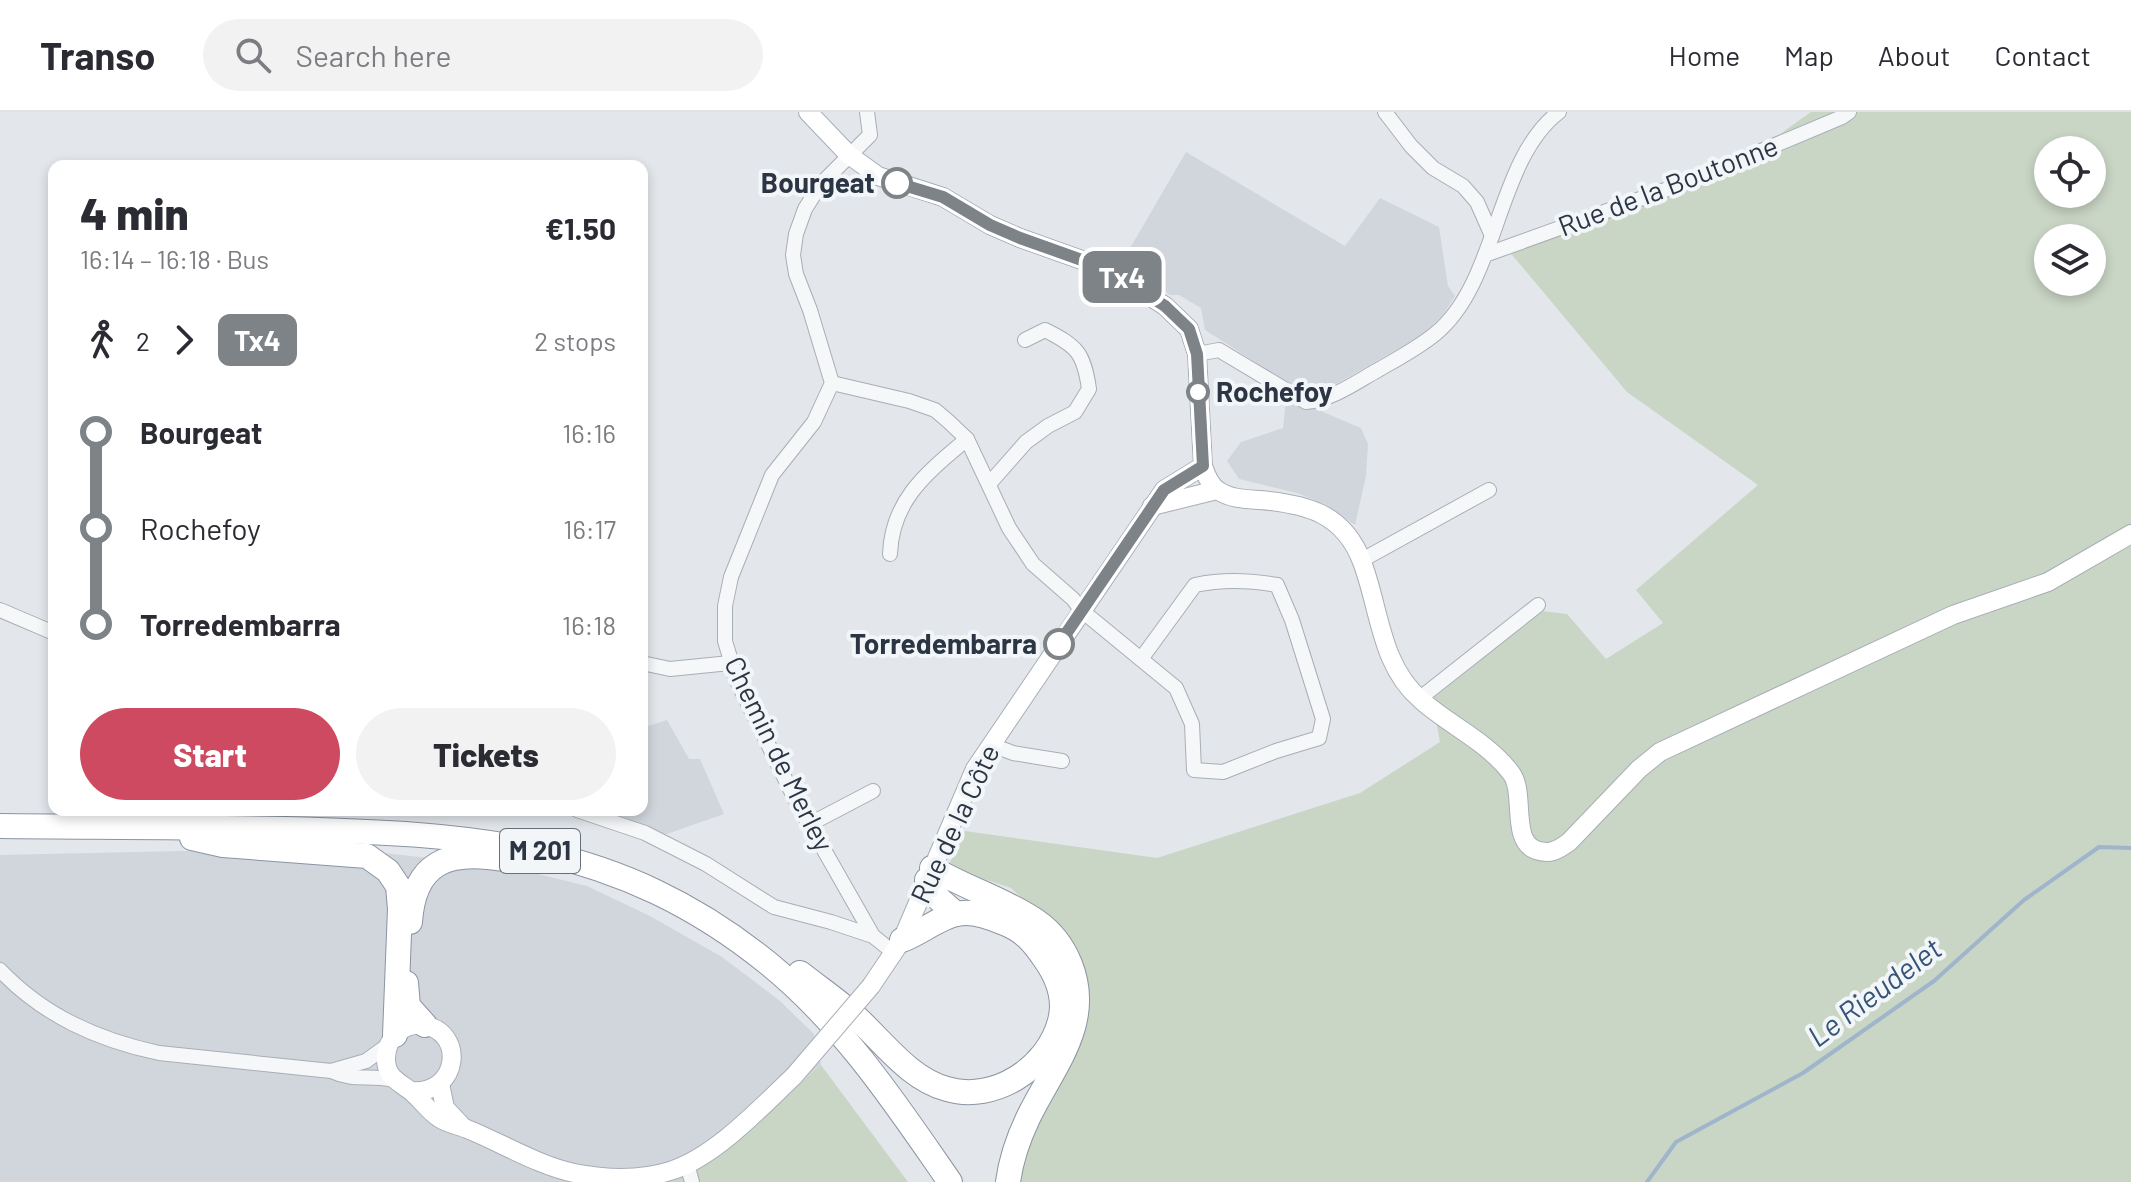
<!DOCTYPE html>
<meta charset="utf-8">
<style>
body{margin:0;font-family:Barlow,sans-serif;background:#f2f2f3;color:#2b2b33;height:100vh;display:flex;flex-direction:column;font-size:30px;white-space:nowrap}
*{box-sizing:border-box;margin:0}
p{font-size:26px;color:#7c7c81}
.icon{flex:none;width:44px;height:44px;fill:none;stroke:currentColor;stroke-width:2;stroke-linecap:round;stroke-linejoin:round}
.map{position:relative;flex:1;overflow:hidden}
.sheet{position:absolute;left:48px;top:48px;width:600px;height:656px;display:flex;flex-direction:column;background:#fff;border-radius:16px;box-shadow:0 4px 12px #0003}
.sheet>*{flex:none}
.badge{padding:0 16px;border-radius:12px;font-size:28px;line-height:52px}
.controls{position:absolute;left:2034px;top:24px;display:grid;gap:16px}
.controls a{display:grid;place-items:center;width:72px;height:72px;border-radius:50%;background:#fff;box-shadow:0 4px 12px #0003;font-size:40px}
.map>.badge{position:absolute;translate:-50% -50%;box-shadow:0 0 0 4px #fff}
.legs{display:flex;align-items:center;gap:12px;height:88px;padding:0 32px;font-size:26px}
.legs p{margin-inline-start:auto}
.headline{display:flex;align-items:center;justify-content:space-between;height:136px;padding:0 32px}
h1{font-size:44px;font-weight:800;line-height:60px}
.action{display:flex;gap:16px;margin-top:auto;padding:16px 32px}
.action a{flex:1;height:92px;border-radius:48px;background:#ce4a61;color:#fff;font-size:32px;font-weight:800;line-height:92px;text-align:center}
.action a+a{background:#f2f2f3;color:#2b2b33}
ul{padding:0 32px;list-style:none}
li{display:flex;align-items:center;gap:28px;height:96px;font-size:30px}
li i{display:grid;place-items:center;width:12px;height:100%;margin:0 10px;background:currentColor}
li i::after{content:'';width:20px;height:20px;margin:-10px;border:6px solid;border-radius:50%;background:#fff}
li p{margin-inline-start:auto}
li:first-child i{background:linear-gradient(#0000 50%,currentColor 0)}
li:last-child i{background:linear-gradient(currentColor 50%,#0000 0)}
header{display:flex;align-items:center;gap:48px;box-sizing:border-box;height:112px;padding:0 40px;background:#fff;border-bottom:2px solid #e1e1e2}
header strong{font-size:38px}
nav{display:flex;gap:44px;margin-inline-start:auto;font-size:28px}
.search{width:560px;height:72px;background:#f2f2f3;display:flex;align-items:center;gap:20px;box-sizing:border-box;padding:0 28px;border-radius:44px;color:#7c7c81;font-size:30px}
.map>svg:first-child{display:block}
.built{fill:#d1d6dd}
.green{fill:#c9d5c5;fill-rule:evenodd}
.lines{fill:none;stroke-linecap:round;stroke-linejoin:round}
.stream{stroke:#9fb5cb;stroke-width:4}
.street-casing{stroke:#a8aeb6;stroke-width:16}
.secondary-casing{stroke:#a8aeb6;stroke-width:20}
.highway-casing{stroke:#8b94a2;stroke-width:26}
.street{stroke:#f6f7f9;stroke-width:14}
.secondary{stroke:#fff;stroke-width:18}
.highway{stroke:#fff;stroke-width:24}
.secondary-bridge-casing{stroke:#a8aeb6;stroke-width:20;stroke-linecap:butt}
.secondary-bridge{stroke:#fff;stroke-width:18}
.line-1-casing{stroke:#fff;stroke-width:18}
.line-1{stroke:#7d8386;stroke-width:12}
.stop-1-dot{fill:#fff;stroke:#7d8386;stroke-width:4}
.labels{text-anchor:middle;stroke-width:8;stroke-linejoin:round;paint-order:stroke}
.shield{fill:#f3f6f8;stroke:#676f7a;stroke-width:2}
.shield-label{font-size:26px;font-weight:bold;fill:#2b3544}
.stop-label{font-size:28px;font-weight:bold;fill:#2b3544;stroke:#f3f6f8;text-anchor:end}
.street-label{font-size:28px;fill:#2b3544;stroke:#f3f6f8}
.water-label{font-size:30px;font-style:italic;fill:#355478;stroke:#f3f6f8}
</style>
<header>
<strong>Transo</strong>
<div class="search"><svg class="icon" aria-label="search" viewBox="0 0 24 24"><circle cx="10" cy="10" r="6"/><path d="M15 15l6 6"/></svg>Search here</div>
<nav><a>Home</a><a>Map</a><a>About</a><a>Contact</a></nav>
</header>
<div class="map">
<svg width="2131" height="1070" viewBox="0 0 2131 1070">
<rect width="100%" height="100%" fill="#e3e7eb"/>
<g class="built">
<path d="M1186 40 1345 134 1380 86 1439 115 1448 174 1455 184 1442 204 1422 223 1326 278 1323 300 1361 316 1368 332 1366 364 1355 413 1325 392 1297 381 1239 367 1227 349 1241 330 1283 316 1288 271 1205 218 1201 196 1179 183H1170L1122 150Z"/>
<path d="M667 608 689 647H700L724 702 661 724 575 698H642V616Z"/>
<path d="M179 739 375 740 509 755 587 774 650 804 722 845 780 889 814 922 821 953 772 996 648 1070H0V743Z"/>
</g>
<g class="green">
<path d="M1811 0H2131V1070H1020L1024 1036 1079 935 1086 876 1065 826 1011 776 948 755 965 719 1157 746 1360 681 1440 630 1432 587 1542 499 1567 502 1606 547 1663 511 1636 478 1758 373 1627 280 1503 132 1769 30ZM2048 38H2092V82H2048ZM2048 126H2092V170H2048Z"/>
<path d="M821 953 908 1070H648L772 996Z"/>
</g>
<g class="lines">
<path class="stream" d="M1647 1070 1676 1030 1803 961 1934 869 2024 788 2099 735 2131 736"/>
<g class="street-casing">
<g id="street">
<path d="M867 0 870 23 820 73 805 97 796 122 793 143 796 162 810 198 832 271 814 310 772 363 731 465 725 494V529L737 569 795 687 873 824 893 840"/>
<path d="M1385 0 1411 34 1433 56 1463 74 1477 90 1492 124"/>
<path d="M1485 143 1687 70 1842 5 1849 0"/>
<path d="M1197 242 1219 238 1306 290C1332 288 1356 270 1378 258 1397 247 1418 236 1435 222 1499 170 1495 49 1559 0"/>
<path d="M832 271 909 289 935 298 948 309 967 327 1009 416 1033 452 1073 487 1081 498 1176 576 1192 612 1194 658 1223 660 1276 639 1319 626 1323 607 1292 508 1277 473C1249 468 1223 467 1195 473L1141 547"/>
<path d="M989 372 1026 330 1048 314 1075 300 1089 277C1084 241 1077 234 1045 218L1025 228"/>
<path d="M890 442C892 387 928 360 967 327"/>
<path d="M1362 448 1489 378"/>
<path d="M0 498 54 521"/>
<path d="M642 551 670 557 730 551"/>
<path d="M1419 587 1538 493"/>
<path d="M992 633 1013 641 1062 649"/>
<path d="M577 698 645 721 706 752 774 795 831 810 873 824"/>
<path d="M810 712 873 679"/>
<path d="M0 858C44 904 98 928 159 941L331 959C355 970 369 962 393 968"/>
<path d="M331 959 366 949 388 933"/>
<path d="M687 1052 692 1070"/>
</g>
</g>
<g class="secondary-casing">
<g id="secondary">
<path d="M808 0 849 43 878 64 943 85 990 113 1020 126 1107 157 1165 194 1189 217 1197 242 1203 354C1206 363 1210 374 1219 379 1231 387 1246 387 1260 388 1306 392 1344 401 1362 450 1380 497 1380 553 1421 588 1449 613 1488 630 1511 661 1526 680 1510 729 1536 738 1550 743 1558 738 1569 730L1639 657 1660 640 1953 503 2048 470 2131 422"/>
<path d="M1152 394 1217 378"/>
<path d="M871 874 902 828 975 657 1164 378 1203 354"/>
<path d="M440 972 445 996 461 1013"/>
<path d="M411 979C460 983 466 918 422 913 403 911 387 926 386 945 385 966 400 970 413 981 422 989 429 999 439 1006 448 1012 458 1013 467 1017 502 1031 537 1053 574 1061 605 1067 638 1069 670 1059 715 1045 760 996 794 964"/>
</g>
</g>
<g class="highway-casing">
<g id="highway">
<path d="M0 714C95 715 190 715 285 717 470 722 618 729 769 852 844 913 896 992 950 1070"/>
<path d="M192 726 223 733 367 744 388 759 398 774 400 797 395 923"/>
<path d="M932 756C965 776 1004 787 1036 809 1052 820 1063 835 1070 852 1094 911 1052 956 1028 1006 1018 1027 1011 1047 1008 1070"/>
<path d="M927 768 939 787 956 802"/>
<path d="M410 810C414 749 449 738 503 747"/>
<path d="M800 861C819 876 840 890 857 906 885 932 910 967 947 977 994 991 1048 956 1060 909 1066 887 1057 864 1044 846 1033 830 1023 818 1004 811 990 805 972 798 957 802 940 805 919 822 902 828"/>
<path d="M406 871 408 894 425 913"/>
</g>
</g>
<use href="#street" class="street"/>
<use href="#secondary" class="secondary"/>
<use href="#highway" class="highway"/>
<g class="secondary-bridge-casing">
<path id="secondary-bridge" d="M794 964 871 874"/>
</g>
<use href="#secondary-bridge" class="secondary-bridge"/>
</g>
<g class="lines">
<g class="line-1-casing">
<path id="line-1" d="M897 71 943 85 990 113 1020 126 1107 157 1165 194 1189 217 1197 242 1203 354 1164 378 1059 532"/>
</g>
<use href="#line-1" class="line-1"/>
</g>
<g class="stop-1-dot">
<circle cx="897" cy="71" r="14"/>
<circle cx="1198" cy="280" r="10"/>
<circle cx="1059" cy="532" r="14"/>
</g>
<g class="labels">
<rect class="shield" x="500" y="717" width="80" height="44" rx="6"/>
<g class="shield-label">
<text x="540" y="748">M 201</text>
</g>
<g class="stop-label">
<text x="875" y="81">Bourgeat</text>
<text x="1216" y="290" text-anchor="start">Rochefoy</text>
<text x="1037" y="542">Torredembarra</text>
</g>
<g class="street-label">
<text transform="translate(1668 74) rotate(-21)" y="10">Rue de la Boutonne</text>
<text transform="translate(779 642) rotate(64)" y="10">Chemin de Merley</text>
<text transform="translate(955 712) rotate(-65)" y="10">Rue de la Côte</text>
</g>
<g class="water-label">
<text transform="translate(1875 881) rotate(-37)" y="10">Le Rieudelet</text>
</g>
</g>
</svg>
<div class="controls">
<a><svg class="icon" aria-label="locate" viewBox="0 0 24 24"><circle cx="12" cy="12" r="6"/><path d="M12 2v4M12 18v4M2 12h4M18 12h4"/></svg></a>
<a><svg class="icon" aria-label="layers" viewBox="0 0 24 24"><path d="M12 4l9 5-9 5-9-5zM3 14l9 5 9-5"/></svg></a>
</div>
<b class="badge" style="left:1122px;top:165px;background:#7d8386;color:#fff">Tx4</b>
<section class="sheet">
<div class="headline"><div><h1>4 min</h1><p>16:14 – 16:18 · Bus</p></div><b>€1.50</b></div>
<div class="legs"><svg class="icon" aria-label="walk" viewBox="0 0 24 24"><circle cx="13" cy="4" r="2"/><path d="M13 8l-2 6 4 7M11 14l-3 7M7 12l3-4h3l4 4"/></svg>2<svg class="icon" aria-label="forward" viewBox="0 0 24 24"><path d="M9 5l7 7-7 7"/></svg><b class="badge" style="background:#7d8386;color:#fff">Tx4</b><p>2 stops</p></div>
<ul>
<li><i style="color:#7d8386"></i><b>Bourgeat</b><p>16:16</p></li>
<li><i style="color:#7d8386"></i><span>Rochefoy</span><p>16:17</p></li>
<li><i style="color:#7d8386"></i><b>Torredembarra</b><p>16:18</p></li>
</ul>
<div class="action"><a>Start</a><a>Tickets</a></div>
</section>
</div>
